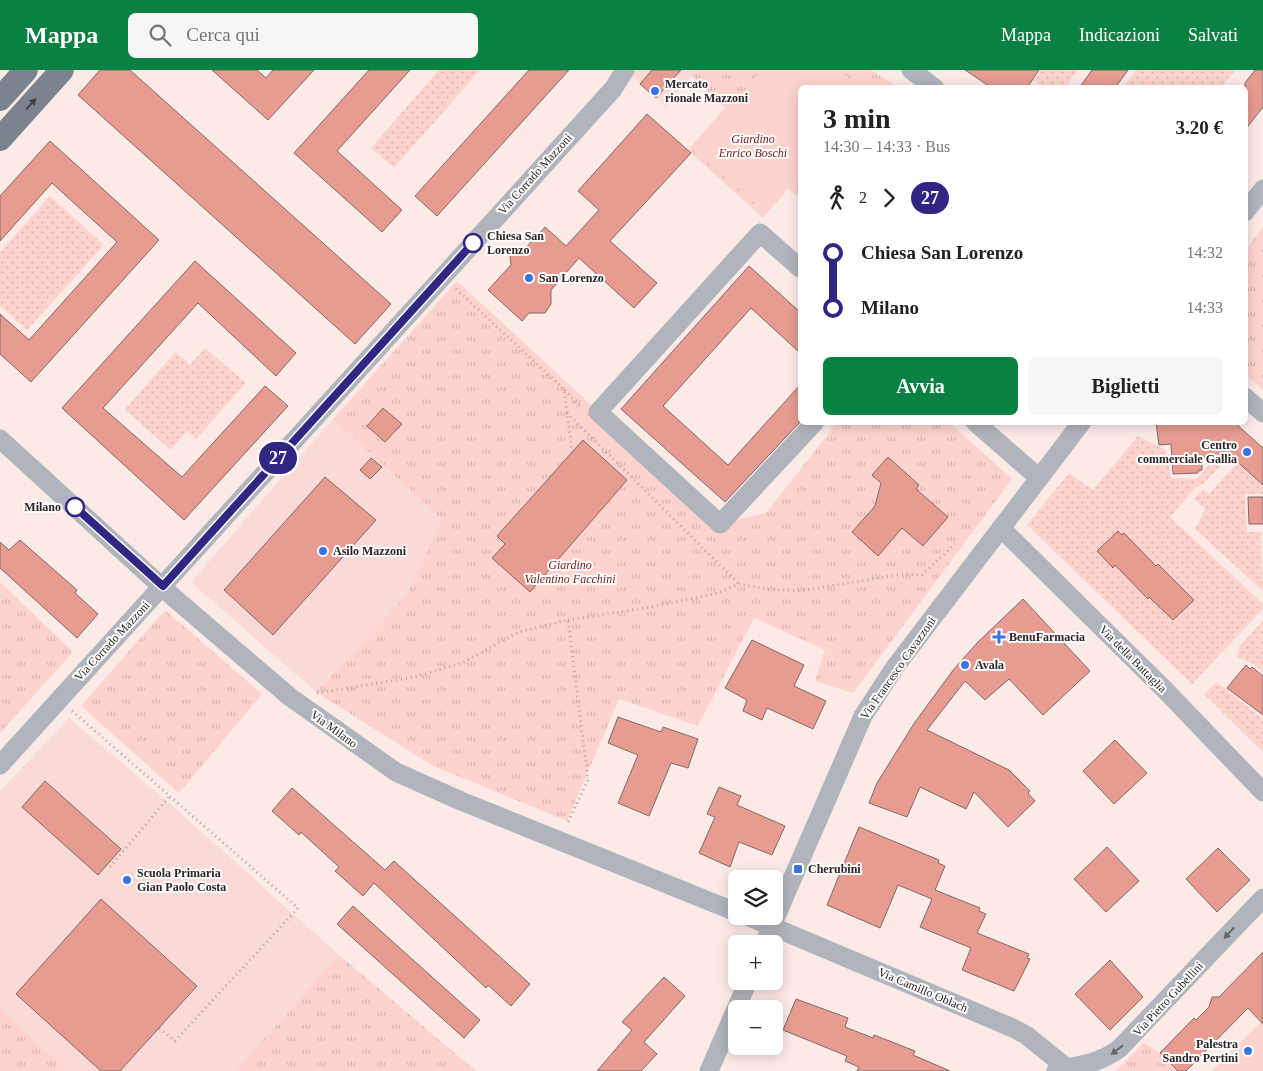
<!DOCTYPE html>
<html lang="it">
<meta charset="utf-8">
<style>
body{margin:0;font-family:"Times New Roman",serif;background:#f6f6f6;color:#222;height:100vh;display:flex;flex-direction:column;font-size:19px;white-space:nowrap}
*{box-sizing:border-box;margin:0}
p{font-size:16px;color:#767676}
.icon{flex:none;width:28px;height:28px;fill:none;stroke:currentColor;stroke-width:2;stroke-linecap:round;stroke-linejoin:round}
.map{position:relative;flex:1;overflow:hidden}
.sheet{position:absolute;left:798px;top:15px;width:450px;height:340px;display:flex;flex-direction:column;background:#fff;border-radius:8px;box-shadow:0 2px 12px #0003}
.sheet>*{flex:none}
.badge{padding:0 10px;border-radius:16px;font-size:18px;line-height:32px}
.buttons{position:absolute;left:728px;top:800px;display:grid;gap:10px}
.buttons a{display:grid;place-items:center;width:55px;height:55px;border-radius:8px;background:#fff;box-shadow:0 2px 12px #0003;font-size:25px}
.map>.badge{position:absolute;translate:-50% -50%;box-shadow:0 0 0 2px #fff}
.legs{display:flex;align-items:center;gap:8px;height:55px;padding:0 25px;font-size:16px}
.legs p{margin-inline-start:auto}
.head{display:flex;align-items:center;justify-content:space-between;height:85px;padding:0 25px}
h1{font-size:28px;font-weight:700;line-height:38px}
.button{display:flex;gap:10px;margin-top:auto;padding:10px 25px}
.button a{flex:1;height:58px;border-radius:8px;background:#0b8043;color:#fff;font-size:20px;font-weight:700;line-height:58px;text-align:center}
.button a+a{background:#f6f6f6;color:#222}
ul{padding:0 25px;list-style:none}
li{display:flex;align-items:center;gap:18px;height:55px;font-size:19px}
li i{display:grid;place-items:center;width:8px;height:100%;margin:0 6px;background:currentColor}
li i::after{content:'';width:12px;height:12px;margin:-6px;border:4px solid;border-radius:50%;background:#fff}
li p{margin-inline-start:auto}
li:first-child i{background:linear-gradient(#0000 50%,currentColor 0)}
li:last-child i{background:linear-gradient(currentColor 50%,#0000 0)}
header{display:flex;align-items:center;gap:30px;box-sizing:border-box;height:70px;padding:0 25px;background:#0b8043;color:#fff}
header strong{font-size:24px}
nav{display:flex;gap:28px;margin-inline-start:auto;font-size:18px}
.search{width:350px;height:45px;background:#f6f6f6;display:flex;align-items:center;gap:12px;box-sizing:border-box;padding:0 18px;border-radius:8px;color:#767676;font-size:19px}
.map>svg:first-child{display:block}
.built{fill:#fadad6}
.grass{fill:url(#grass-dots)}
.park{fill:url(#park-tufts)}
.pitch{fill:#fed3cd}
.building{fill:#e79b91;stroke:#7e6a67}
.lines{fill:none;stroke-linecap:round;stroke-linejoin:round}
.path{stroke:#b4a5a3;stroke-width:3;stroke-dasharray:1 4;stroke-linecap:butt}
.minor{stroke:#b0b4bc;stroke-width:19}
.major{stroke:#7b8390;stroke-width:24}
.oneway{fill:#444043}
.oneway2{fill:#676567}
.line-1-casing{stroke:#fff;stroke-width:11}
.line-1{stroke:#312783;stroke-width:8}
.poi-dot{fill:#3873e2;stroke:#fcfcfc;stroke-width:2}
.stop-1-dot{fill:#fff;stroke:#312783;stroke-width:2.5}
.labels{text-anchor:middle;stroke-width:4;stroke-linejoin:round;paint-order:stroke}
.poi-label{font-size:12px;font-weight:bold;fill:#2c2422;stroke:#fcfcfc;text-anchor:start}
.park-label{font-size:12px;font-style:italic;fill:#731a18;stroke:#fcfcfc}
.street-label{font-size:12px;fill:#2c2422;stroke:#fcfcfc}
.stop-label{font-size:12px;font-weight:bold;fill:#2c2422;stroke:#fcfcfc;text-anchor:start}
</style>
<header>
<strong>Mappa</strong>
<div class="search"><svg class="icon" aria-label="search" viewBox="0 0 24 24"><circle cx="10" cy="10" r="6"/><path d="M15 15l6 6"/></svg>Cerca qui</div>
<nav><a>Mappa</a><a>Indicazioni</a><a>Salvati</a></nav>
</header>
<div class="map">
<svg width="1263" height="1001" viewBox="0 0 1263 1001">
<defs>
<pattern id="grass-dots" width="8" height="8" patternUnits="userSpaceOnUse" patternTransform="scale(1.25)"><rect width="8" height="8" fill="#fed3cd"/><path d="M2 2h.1M6 6h.1" fill="none" stroke="#dab5b0" stroke-width="1.8" stroke-linecap="round"/></pattern>
<pattern id="park-tufts" width="24" height="20" patternUnits="userSpaceOnUse" patternTransform="scale(1.25)"><rect width="24" height="20" fill="#fed3cd"/><path d="M3 7l-1-3M5 7V3M7 7l1-3M15 17l-1-3M17 17v-4M19 17l1-3" fill="none" stroke="#dab5b0"/></pattern>
</defs>
<rect width="100%" height="100%" fill="#fceae7"/>
<g class="built">
<path d="M630 0H697L665 36 640 14 629 2Z"/>
<path d="M333 349 442 449 408 523 316 622 191 512Z"/>
<path d="M69 648 170 734 339 885 235 1001H68L0 939V721Z"/>
</g>
<g class="grass">
<path d="M439 0H480L394 98 371 78Z"/>
<path d="M1041 0H1078L1065 18 1044 17 1034 11Z"/>
<path d="M1136 0H1235L1221 17H1123Z"/>
<path d="M50 126 104 175 27 260 0 236V182Z"/>
<path d="M205 278 246 313 196 369 187 361 171 380 125 340 175 282 190 295Z"/>
<path d="M1138 366 1166 380 1171 408 1197 409 1211 393 1225 391 1202 415 1196 417 1170 447 1263 534V539L1192 614 1027 455 1069 403 1093 420Z"/>
<path d="M1251 378 1263 388V424H1245L1247 462H1261L1263 521 1195 459 1205 439 1194 429 1203 420 1209 424Z"/>
<path d="M1263 551V602L1252 593 1237 587 1239 577Z"/>
<path d="M1217 612 1263 649V682L1204 624Z"/>
</g>
<g class="park">
<path d="M698 0H871L898 17 800 18V128L788 119 763 148 688 80 725 38 692 6Z"/>
<path d="M1263 157V320L1245 304V181Z"/>
<path d="M457 211 720 454 766 443 837 353H950L1012 409 853 623 815 611 825 580 754 548 698 656 619 629 567 751 433 696 316 622 408 523 442 449 333 349Z"/>
<path d="M0 512 73 582 0 663Z"/>
<path d="M165 540 262 624 179 723 81 636Z"/>
<path d="M339 885 476 1001H235Z"/>
<path d="M0 939 68 1001H0Z"/>
<path d="M1144 973 1160 983 1178 1001H1116Z"/>
</g>
<g class="pitch">
<path d="M762 0H839L859 17 800 18V99L764 141 693 80Z"/>
<path d="M1263 950V1001H1212Z"/>
</g>
<g class="building">
<path d="M100 0H130L391 234 355 274 78 25Z"/>
<path d="M212 0H257L266 8 273 0H314L268 50Z"/>
<path d="M369 0H410L337 81 402 140 382 162 294 83Z"/>
<path d="M529 0H569L437 146 415 126Z"/>
<path d="M652 0H681L656 28 640 14Z"/>
<path d="M965 0H1039L1027 18H992Z"/>
<path d="M1092 0H1128L1115 18H1079Z"/>
<path d="M1255 0H1263V37L1245 60V13Z"/>
<path d="M647 44 691 83 610 171 657 213 634 238 579 188 551 220V234L545 243H529L522 251 488 220 511 195 510 187 514 182H522L545 157 566 176 599 140 578 121Z"/>
<path d="M50 71 159 170 31 312 0 284V244L29 270 117 172 52 113 0 171V126Z"/>
<path d="M195 191 296 283 276 306 198 233 103 338 182 407 265 316 288 336 184 450 62 338Z"/>
<path d="M749 196 800 242V283L751 238 663 336 728 395 800 315V352L725 432 621 339Z"/>
<path d="M383 338 402 354 385 372 367 356Z"/>
<path d="M1156 352H1234L1263 378V415L1232 387 1202 388V400L1198 401V403L1173 404 1171 374 1159 375Z"/>
<path d="M583 370 627 410 530 522 492 488 505 474 497 466Z"/>
<path d="M888 387 919 415 916 419 948 447 923 476 902 458 878 486 852 462 875 436 881 413 872 405Z"/>
<path d="M371 388 382 397 370 409 360 400Z"/>
<path d="M325 407 376 450 273 565 224 520Z"/>
<path d="M1248 427H1263V454H1249Z"/>
<path d="M1118 461 1122 465 1124 463 1156 496 1158 494 1194 530 1173 550 1149 527 1148 529 1115 495 1113 498 1097 481Z"/>
<path d="M20 470 77 520 75 523 98 544 77 568 0 498V472L9 480Z"/>
<path d="M1023 529 1090 601 1043 645 1009 609 985 630 965 611 927 660 1009 700 1030 721 1028 723 1035 731 1008 757 974 722 966 739 920 717 907 747 869 733 877 713 915 652 954 599 978 572Z"/>
<path d="M752 570 804 595 794 616 826 631 813 659 767 638 762 650 743 641 747 630 725 618Z"/>
<path d="M1246 595 1250 599 1252 597 1263 606V645L1227 618Z"/>
<path d="M618 647 661 662 663 657 698 669 688 698 671 693 649 746 618 733 638 685 608 673Z"/>
<path d="M1115 670 1147 703 1114 734 1083 701Z"/>
<path d="M45 711 121 779 98 805 22 737Z"/>
<path d="M719 717 741 726 737 735 785 756 772 785 739 772 730 797 699 783 715 747 707 744Z"/>
<path d="M292 718 385 800 394 791 530 914 511 936 488 915 486 918 374 813 363 826 335 801 339 797 301 762 299 765 272 741Z"/>
<path d="M859 757 939 790 938 793 945 796 935 820 980 838 979 841 986 844 977 863 1029 884 1027 888 1030 889 1014 921 962 900 971 878 920 857 932 829 898 815 880 858 827 835Z"/>
<path d="M1107 777 1139 811 1106 842 1074 809Z"/>
<path d="M1218 778 1250 810 1217 842 1186 809Z"/>
<path d="M101 829 197 916 120 1001H101L16 924Z"/>
<path d="M353 836 480 950 464 968 337 854Z"/>
<path d="M1263 882V954L1248 938 1186 1001H1178L1160 983 1194 948 1196 950 1209 937 1212 927H1219Z"/>
<path d="M1110 890 1143 927 1110 960 1075 924Z"/>
<path d="M664 907 685 926 644 972 657 984 641 1001H597L632 960 622 952Z"/>
<path d="M796 929 848 948 845 957 873 968 874 965 915 981 913 985 950 1001H857L859 997 845 991 847 986 783 960Z"/>
</g>
<g class="lines">
<g class="path">
<path d="M456 219 564 319 572 382"/>
<path d="M565 320 580 337"/>
<path d="M567 343 739 514"/>
<path d="M568 550 651 537 718 523 739 514 767 519 800 521 902 504 922 505 955 474"/>
<path d="M317 623 415 607 464 592 519 562 568 550 588 710 567 754"/>
<path d="M72 641 298 838 175 971 159 958"/>
<path d="M110 797 169 727"/>
</g>
<g class="minor">
<path d="M911 0 935 18"/>
<path d="M1245 142 1263 119"/>
<path d="M800 198 760 163 598 342 720 454 815 352"/>
<path d="M1245 327 1263 343"/>
<path d="M975 352 1039 408"/>
<path d="M0 369 172 526 290 627 396 702 461 731 736 842"/>
<path d="M1001 458 1165 620 1263 722"/>
<path d="M0 695 613 19 625 0"/>
<path d="M747 846 1013 958 1026 965 1067 998"/>
<path d="M764 874 863 646 895 597 1082 352"/>
<path d="M736 939 748 911"/>
<path d="M709 1001 736 939"/>
<path d="M1056 1001C1082 994 1096 995 1119 979L1263 828"/>
</g>
<g class="major">
<path d="M0 29 26 0"/>
<path d="M0 69 62 0"/>
</g>
</g>
<defs><path id="oneway-solid" d="M-6-.8H1V-3.2L6.5 0L1 3.2V.8H-6Z" transform="scale(1.25)"/></defs>
<use class="oneway" href="#oneway-solid" transform="translate(31 34) rotate(-48)"/>
<g class="oneway2">
<use href="#oneway-solid" transform="translate(1229 863) rotate(133)"/>
<use href="#oneway-solid" transform="translate(1117 980) rotate(142)"/>
</g>
<g class="lines">
<g class="line-1-casing">
<path id="line-1" d="M75 437 163 516 473 173"/>
</g>
<use href="#line-1" class="line-1"/>
</g>
<g class="poi-dot">
<circle cx="655" cy="21" r="5"/>
<circle cx="529" cy="208" r="5"/>
<circle cx="1247" cy="382" r="5"/>
<circle cx="323" cy="481" r="5"/>
<path d="M996.5 559.5h5v5h5v5h-5v5h-5v-5h-5v-5h5z"/>
<circle cx="965" cy="595" r="5"/>
<rect x="793" y="794" width="10" height="10" rx="2.5"/>
<circle cx="127" cy="810" r="5"/>
<circle cx="1248" cy="981" r="5"/>
</g>
<g class="stop-1-dot">
<circle cx="473" cy="173" r="9"/>
<circle cx="75" cy="437" r="9"/>
</g>
<g class="labels">
<g class="poi-label">
<text x="665" y="18">Mercato<tspan x="665" dy="14">rionale Mazzoni</tspan></text>
<text x="539" y="212">San Lorenzo</text>
<text x="1237" y="379" text-anchor="end">Centro<tspan x="1237" dy="14">commerciale Gallia</tspan></text>
<text x="333" y="485">Asilo Mazzoni</text>
<text x="1009" y="571">BenuFarmacia</text>
<text x="975" y="599">Avala</text>
<text x="808" y="803">Cherubini</text>
<text x="137" y="807">Scuola Primaria<tspan x="137" dy="14">Gian Paolo Costa</tspan></text>
<text x="1238" y="978" text-anchor="end">Palestra<tspan x="1238" dy="14">Sandro Pertini</tspan></text>
</g>
<g class="park-label">
<text x="753" y="73">Giardino<tspan x="753" dy="14">Enrico Boschi</tspan></text>
<text x="570" y="499">Giardino<tspan x="570" dy="14">Valentino Facchini</tspan></text>
</g>
<g class="street-label">
<text transform="translate(535 104) rotate(-48)" y="4">Via Corrado Mazzoni</text>
<text transform="translate(112 571) rotate(-47)" y="4">Via Corrado Mazzoni</text>
<text transform="translate(1133 589) rotate(45)" y="4">Via della Battaglia</text>
<text transform="translate(898 598) rotate(-55)" y="4">Via Francesco Cavazzoni</text>
<text transform="translate(334 659) rotate(36)" y="4">Via Milano</text>
<text transform="translate(923 920) rotate(23)" y="4">Via Camillo Oblach</text>
<text transform="translate(1168 929) rotate(-47)" y="4">Via Pietro Gubellini</text>
</g>
<g class="stop-label">
<text x="487" y="170">Chiesa San<tspan x="487" dy="14">Lorenzo</tspan></text>
<text x="61" y="441" text-anchor="end">Milano</text>
</g>
</g>
</svg>
<div class="buttons">
<a><svg class="icon" aria-label="layers" viewBox="0 0 24 24"><path d="M12 4l9 5-9 5-9-5zM3 14l9 5 9-5"/></svg></a>
<a>+</a>
<a>−</a>
</div>
<b class="badge" style="left:278px;top:388px;background:#312783;color:#fff">27</b>
<section class="sheet">
<div class="head"><div><h1>3 min</h1><p>14:30 – 14:33 · Bus</p></div><b>3.20 €</b></div>
<div class="legs"><svg class="icon" aria-label="walk" viewBox="0 0 24 24"><circle cx="13" cy="4" r="2"/><path d="M13 8l-2 6 4 7M11 14l-3 7M7 12l3-4h3l4 4"/></svg>2<svg class="icon" aria-label="forward" viewBox="0 0 24 24"><path d="M9 5l7 7-7 7"/></svg><b class="badge" style="background:#312783;color:#fff">27</b></div>
<ul>
<li><i style="color:#312783"></i><b>Chiesa San Lorenzo</b><p>14:32</p></li>
<li><i style="color:#312783"></i><b>Milano</b><p>14:33</p></li>
</ul>
<div class="button"><a>Avvia</a><a>Biglietti</a></div>
</section>
</div>
